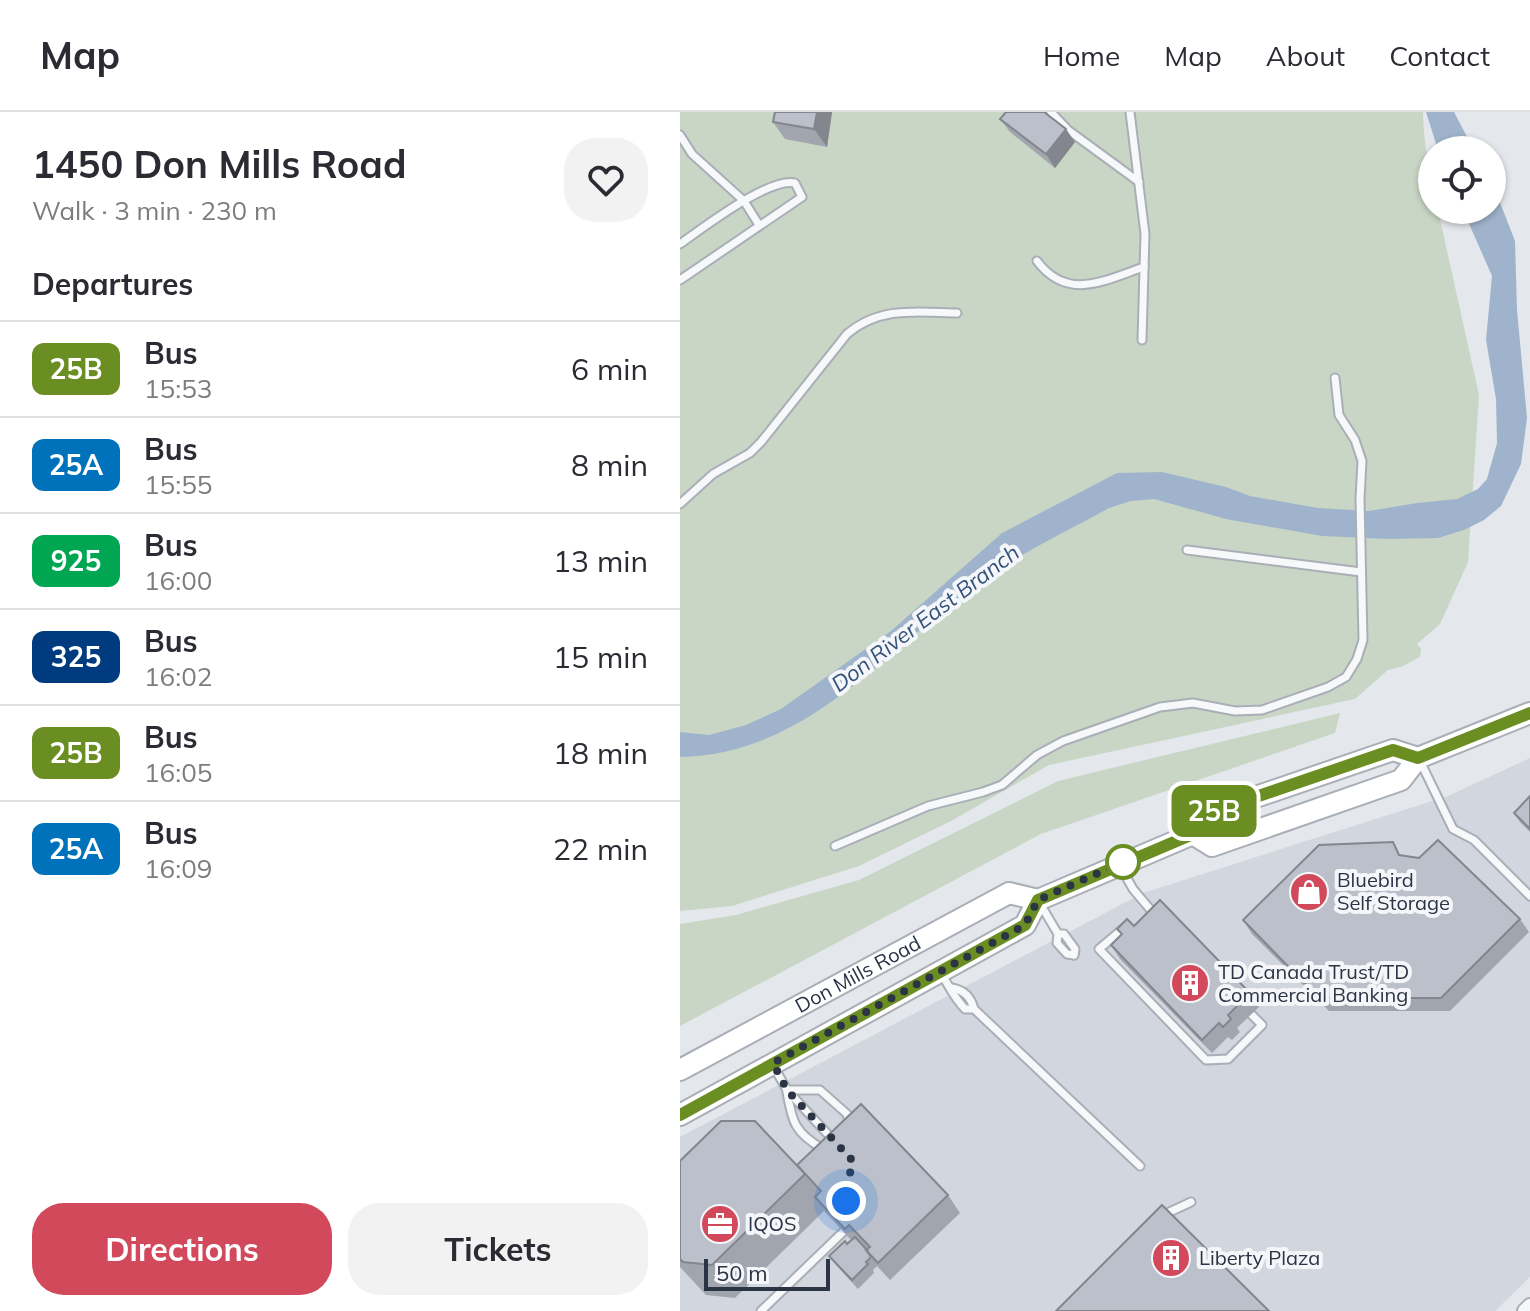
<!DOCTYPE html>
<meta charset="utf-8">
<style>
body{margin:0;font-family:Mulish,sans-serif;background:#f2f2f3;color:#2b2b33;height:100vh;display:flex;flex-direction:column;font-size:30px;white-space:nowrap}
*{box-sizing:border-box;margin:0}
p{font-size:26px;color:#7c7c81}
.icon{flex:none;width:44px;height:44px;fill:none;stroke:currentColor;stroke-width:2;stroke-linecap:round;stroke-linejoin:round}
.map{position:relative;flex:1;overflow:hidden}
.drawer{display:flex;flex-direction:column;background:#fff;width:680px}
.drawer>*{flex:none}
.badge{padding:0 16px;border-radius:12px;font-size:28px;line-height:52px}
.fabs{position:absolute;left:738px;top:24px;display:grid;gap:16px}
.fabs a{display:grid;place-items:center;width:88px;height:88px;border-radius:50%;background:#fff;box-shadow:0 2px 6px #0004;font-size:40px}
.scale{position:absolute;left:24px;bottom:20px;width:126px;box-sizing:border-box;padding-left:8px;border:4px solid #2b3445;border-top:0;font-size:22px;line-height:28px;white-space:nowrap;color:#2b3445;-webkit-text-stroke:6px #f4f6f9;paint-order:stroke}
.you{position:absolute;width:40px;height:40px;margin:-20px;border:6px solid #fff;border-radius:50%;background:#1a73e8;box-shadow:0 0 0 12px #1a73e833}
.map>.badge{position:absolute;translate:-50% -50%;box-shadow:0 0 0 4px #fff}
h2{padding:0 32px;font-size:30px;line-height:72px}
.round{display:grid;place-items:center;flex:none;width:84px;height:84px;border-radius:32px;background:#f2f2f3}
.overview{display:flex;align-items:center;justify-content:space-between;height:136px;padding:0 32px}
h1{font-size:38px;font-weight:700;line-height:60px}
.action{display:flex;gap:16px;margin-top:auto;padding:16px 32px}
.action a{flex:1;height:92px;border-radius:32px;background:#d1495b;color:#fff;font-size:32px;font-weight:700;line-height:92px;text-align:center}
.action a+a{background:#f2f2f3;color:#2b2b33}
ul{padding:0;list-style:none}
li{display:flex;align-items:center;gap:24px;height:96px;padding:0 32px;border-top:2px solid #e1e1e2}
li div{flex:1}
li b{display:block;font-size:30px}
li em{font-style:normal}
li .badge{min-width:88px;font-weight:700;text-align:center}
header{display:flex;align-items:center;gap:48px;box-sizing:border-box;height:112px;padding:0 40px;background:#fff;border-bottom:2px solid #e1e1e2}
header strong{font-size:38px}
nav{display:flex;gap:44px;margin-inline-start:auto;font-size:28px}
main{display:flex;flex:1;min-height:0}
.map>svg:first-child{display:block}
.built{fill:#d2d6de}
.green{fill:#c9d6c5}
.water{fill:#9fb4cc}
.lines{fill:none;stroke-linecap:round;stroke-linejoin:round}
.service-casing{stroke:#a9aeb7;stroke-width:11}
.minor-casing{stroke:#a9aeb7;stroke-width:18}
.secondary-casing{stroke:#a9aeb7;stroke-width:24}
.service{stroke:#f7f8fa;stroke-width:7}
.minor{stroke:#f7f8fa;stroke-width:14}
.secondary{stroke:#fff;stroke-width:20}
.wall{fill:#a1a5ae}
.shaded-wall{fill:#83868d}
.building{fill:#bbc0ca;stroke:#83868d;stroke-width:2}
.line-casing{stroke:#fff;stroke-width:18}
.line{stroke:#6b8e23;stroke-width:12}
.walk{stroke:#2b3445;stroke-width:8;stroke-dasharray:0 14.4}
.stop-dot{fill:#fff;stroke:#6b8e23;stroke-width:4}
.labels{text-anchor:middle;stroke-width:8;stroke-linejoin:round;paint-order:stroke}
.poi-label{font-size:20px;fill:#2b3445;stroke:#f4f6f9;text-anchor:start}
.street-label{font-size:20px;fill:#2b3445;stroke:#f4f6f9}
.water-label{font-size:22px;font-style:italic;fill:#34527a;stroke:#f4f6f9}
</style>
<header>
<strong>Map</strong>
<nav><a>Home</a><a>Map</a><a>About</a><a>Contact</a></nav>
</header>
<main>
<section class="drawer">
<div class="overview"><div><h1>1450 Don Mills Road</h1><p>Walk · 3 min · 230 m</p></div><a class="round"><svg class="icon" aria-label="heart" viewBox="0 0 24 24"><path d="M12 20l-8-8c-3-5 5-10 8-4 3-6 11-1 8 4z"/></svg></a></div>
<h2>Departures</h2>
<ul>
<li><span class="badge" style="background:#6b8e23;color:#fff">25B</span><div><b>Bus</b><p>15:53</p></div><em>6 min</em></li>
<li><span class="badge" style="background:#0072bc;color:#fff">25A</span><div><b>Bus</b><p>15:55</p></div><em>8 min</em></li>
<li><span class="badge" style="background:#00a651;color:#fff">925</span><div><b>Bus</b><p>16:00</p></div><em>13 min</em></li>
<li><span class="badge" style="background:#003b80;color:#fff">325</span><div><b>Bus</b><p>16:02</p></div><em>15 min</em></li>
<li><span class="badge" style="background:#6b8e23;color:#fff">25B</span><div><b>Bus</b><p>16:05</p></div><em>18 min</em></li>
<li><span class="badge" style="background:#0072bc;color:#fff">25A</span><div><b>Bus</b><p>16:09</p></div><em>22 min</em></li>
</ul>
<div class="action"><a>Directions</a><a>Tickets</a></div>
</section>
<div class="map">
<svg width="850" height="1199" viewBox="0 0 850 1199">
<rect width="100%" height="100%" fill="#e4e7ec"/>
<path class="built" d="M850 646V1165L815 1199H0V1025L463 781 768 684Z"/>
<g class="green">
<path d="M0 0H743C743 33 752 65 752 98H758L799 283 788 450 760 512 737 532 741 537 740 545 721 555 708 558 675 587 369 653 271 709 179 754 52 794 0 799Z"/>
<path d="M660 601 655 621 361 722 0 914V812L56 803 179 768 378 669Z"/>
</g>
<g class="water">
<path d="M746 0H774L794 38H758Z"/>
<path d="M812 70 835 129 837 198 847 306 841 352 821 394 804 408 784 418 758 426 709 427 642 424 546 407 474 387 451 389 429 396C384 421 334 444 293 475 200 544 125 642 0 645V620L29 623 66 613 101 597 211 519 322 421 437 361 482 360 546 375 570 384 638 396 689 399 737 391 777 387 798 377 807 367 817 331 816 287 806 228 812 164 783 98H812Z"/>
</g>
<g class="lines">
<g class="service-casing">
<g id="service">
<path d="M371 0 388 18 459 70"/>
<path d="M450 0 465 122 462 228"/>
<path d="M0 23 12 42 64 89 79 113"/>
<path d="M0 132C23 116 89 65 115 71L122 85 0 168"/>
<path d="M357 149C388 190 425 168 464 155"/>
<path d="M0 392 33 362 70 341 81 330 167 222C200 194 237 200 277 201"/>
<path d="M507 438 681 460"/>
<path d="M740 649 773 717 794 728 850 784"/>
<path d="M155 734 248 694 303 680 322 673 357 643 383 629 480 595 513 591 555 599 582 598 648 575 666 565 677 547 683 528 680 387 682 349 675 328 659 303 655 266"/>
<path d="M440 754 453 777 474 802"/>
<path d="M359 790 378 822 377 831 387 842 394 843"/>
<path d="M444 816 419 837 526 948 548 947 582 913 571 902"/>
<path d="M378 822H384L395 837 394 843"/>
<path d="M261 861C269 874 274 886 285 897H294"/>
<path d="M272 876C284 878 291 885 294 897L460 1054"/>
<path d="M94 955 107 978 154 1029"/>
<path d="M107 978H140L167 1002 170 1014"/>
<path d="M107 980C112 1010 115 1021 143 1037"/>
<path d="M481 1104 511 1090"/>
<path d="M81 1199 163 1120"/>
</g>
</g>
<g class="minor-casing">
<path id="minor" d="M845 1199 850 1194"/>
</g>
<g class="secondary-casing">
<g id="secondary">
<path d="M513 722 532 734 721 668 738 646 850 601"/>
<path id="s1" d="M0 958 329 781 358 788"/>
<path d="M0 1003 345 813 358 788 513 722 526 702 713 638 738 646"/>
</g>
</g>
<use href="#service" class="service"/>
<use href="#minor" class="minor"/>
<use href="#secondary" class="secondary"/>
</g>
<g class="wall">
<path d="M95 0H152L147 35 105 27 93 10Z"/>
<path d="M320 7 395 30 375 56 330 20Z"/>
<path d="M850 684V720L840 710 834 701Z"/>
<path d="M723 744 840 807 849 820 770 899H649L572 822 563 808Z"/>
<path d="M454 814 570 881 579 895 557 916 560 920 552 928 548 925 532 941 440 847 431 833 442 823 437 817Z"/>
<path d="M0 1049 120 1057 268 1083 280 1101 210 1168 197 1154 193 1158 194 1161 178 1177 156 1153 149 1144 171 1128 144 1099 55 1186 26 1183 0 1155Z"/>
</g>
<g class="shaded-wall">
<path d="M137 0H152L147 35 134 17Z"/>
<path d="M386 17 395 30 375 56 366 42Z"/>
</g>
<g class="building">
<path d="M95 0H137L134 17 93 10Z"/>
<path d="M326 0H364L386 17 366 42 320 7Z"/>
<path d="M850 684V717L834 701Z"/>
<path d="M758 728 840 807 761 886H639L563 808 639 733 713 730 719 743 739 746Z"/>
<path d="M480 788 570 881 548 903 551 907 543 915 539 911 522 928 431 833 442 822 437 817 447 807 454 814Z"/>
<path d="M181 992 268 1083 198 1151 186 1138 190 1135 169 1113 165 1117 135 1085 141 1079 117 1053Z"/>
<path d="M41 1009H75L125 1062 32 1153 3 1150 0 1147V1049Z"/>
<path d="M482 1093 589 1199H376Z"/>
<path d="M175 1125 187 1138H186L191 1145 186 1150 188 1152 172 1168 149 1144 165 1129 167 1132Z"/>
</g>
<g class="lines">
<g class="line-casing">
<path id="line" d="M0 1003 345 813 358 788 513 722 526 702 713 638 738 646 850 601"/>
</g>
<use href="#line" class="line"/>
<path class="walk" d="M166 1089 172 1048 107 978 93 951 345 813 358 788 443 750"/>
</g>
<defs>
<g id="shop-disc" transform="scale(2)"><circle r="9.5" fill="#d1495b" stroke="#f4f6f9"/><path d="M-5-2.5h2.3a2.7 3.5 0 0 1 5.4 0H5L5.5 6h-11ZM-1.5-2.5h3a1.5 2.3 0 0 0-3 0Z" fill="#fff"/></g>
<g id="building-disc" transform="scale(2)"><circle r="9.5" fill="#d1495b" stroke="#f4f6f9"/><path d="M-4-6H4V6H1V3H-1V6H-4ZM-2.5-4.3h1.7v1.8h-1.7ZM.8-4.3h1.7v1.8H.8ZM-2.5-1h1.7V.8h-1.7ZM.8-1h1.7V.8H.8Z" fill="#fff"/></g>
<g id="office-disc" transform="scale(2)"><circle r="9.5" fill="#d1495b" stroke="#f4f6f9"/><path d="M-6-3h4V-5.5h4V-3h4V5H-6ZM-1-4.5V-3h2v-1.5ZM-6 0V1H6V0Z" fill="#fff"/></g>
</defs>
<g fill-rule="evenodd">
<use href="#shop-disc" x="629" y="780"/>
<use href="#building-disc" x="510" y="871"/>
<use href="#office-disc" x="40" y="1112"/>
<use href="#building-disc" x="491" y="1146"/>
</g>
<circle class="stop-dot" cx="443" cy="750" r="16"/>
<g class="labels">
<g class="poi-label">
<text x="657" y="775">Bluebird<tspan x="657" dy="23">Self Storage</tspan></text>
<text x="538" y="867">TD Canada Trust/TD<tspan x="538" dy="23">Commercial Banking</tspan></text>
<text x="68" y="1119">IQOS</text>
<text x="519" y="1153">Liberty Plaza</text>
</g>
<g class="street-label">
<text dy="7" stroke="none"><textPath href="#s1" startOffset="202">Don Mills Road</textPath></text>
</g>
<g class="water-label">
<text transform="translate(245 506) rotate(-37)" y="8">Don River East Branch</text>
</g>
</g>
</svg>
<div class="fabs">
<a><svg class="icon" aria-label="locate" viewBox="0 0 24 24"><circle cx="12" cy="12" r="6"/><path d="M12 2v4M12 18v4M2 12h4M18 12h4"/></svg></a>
</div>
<div class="scale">50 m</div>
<div class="you" style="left:166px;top:1089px"></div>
<b class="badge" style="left:534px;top:699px;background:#6b8e23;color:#fff">25B</b>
</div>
</main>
